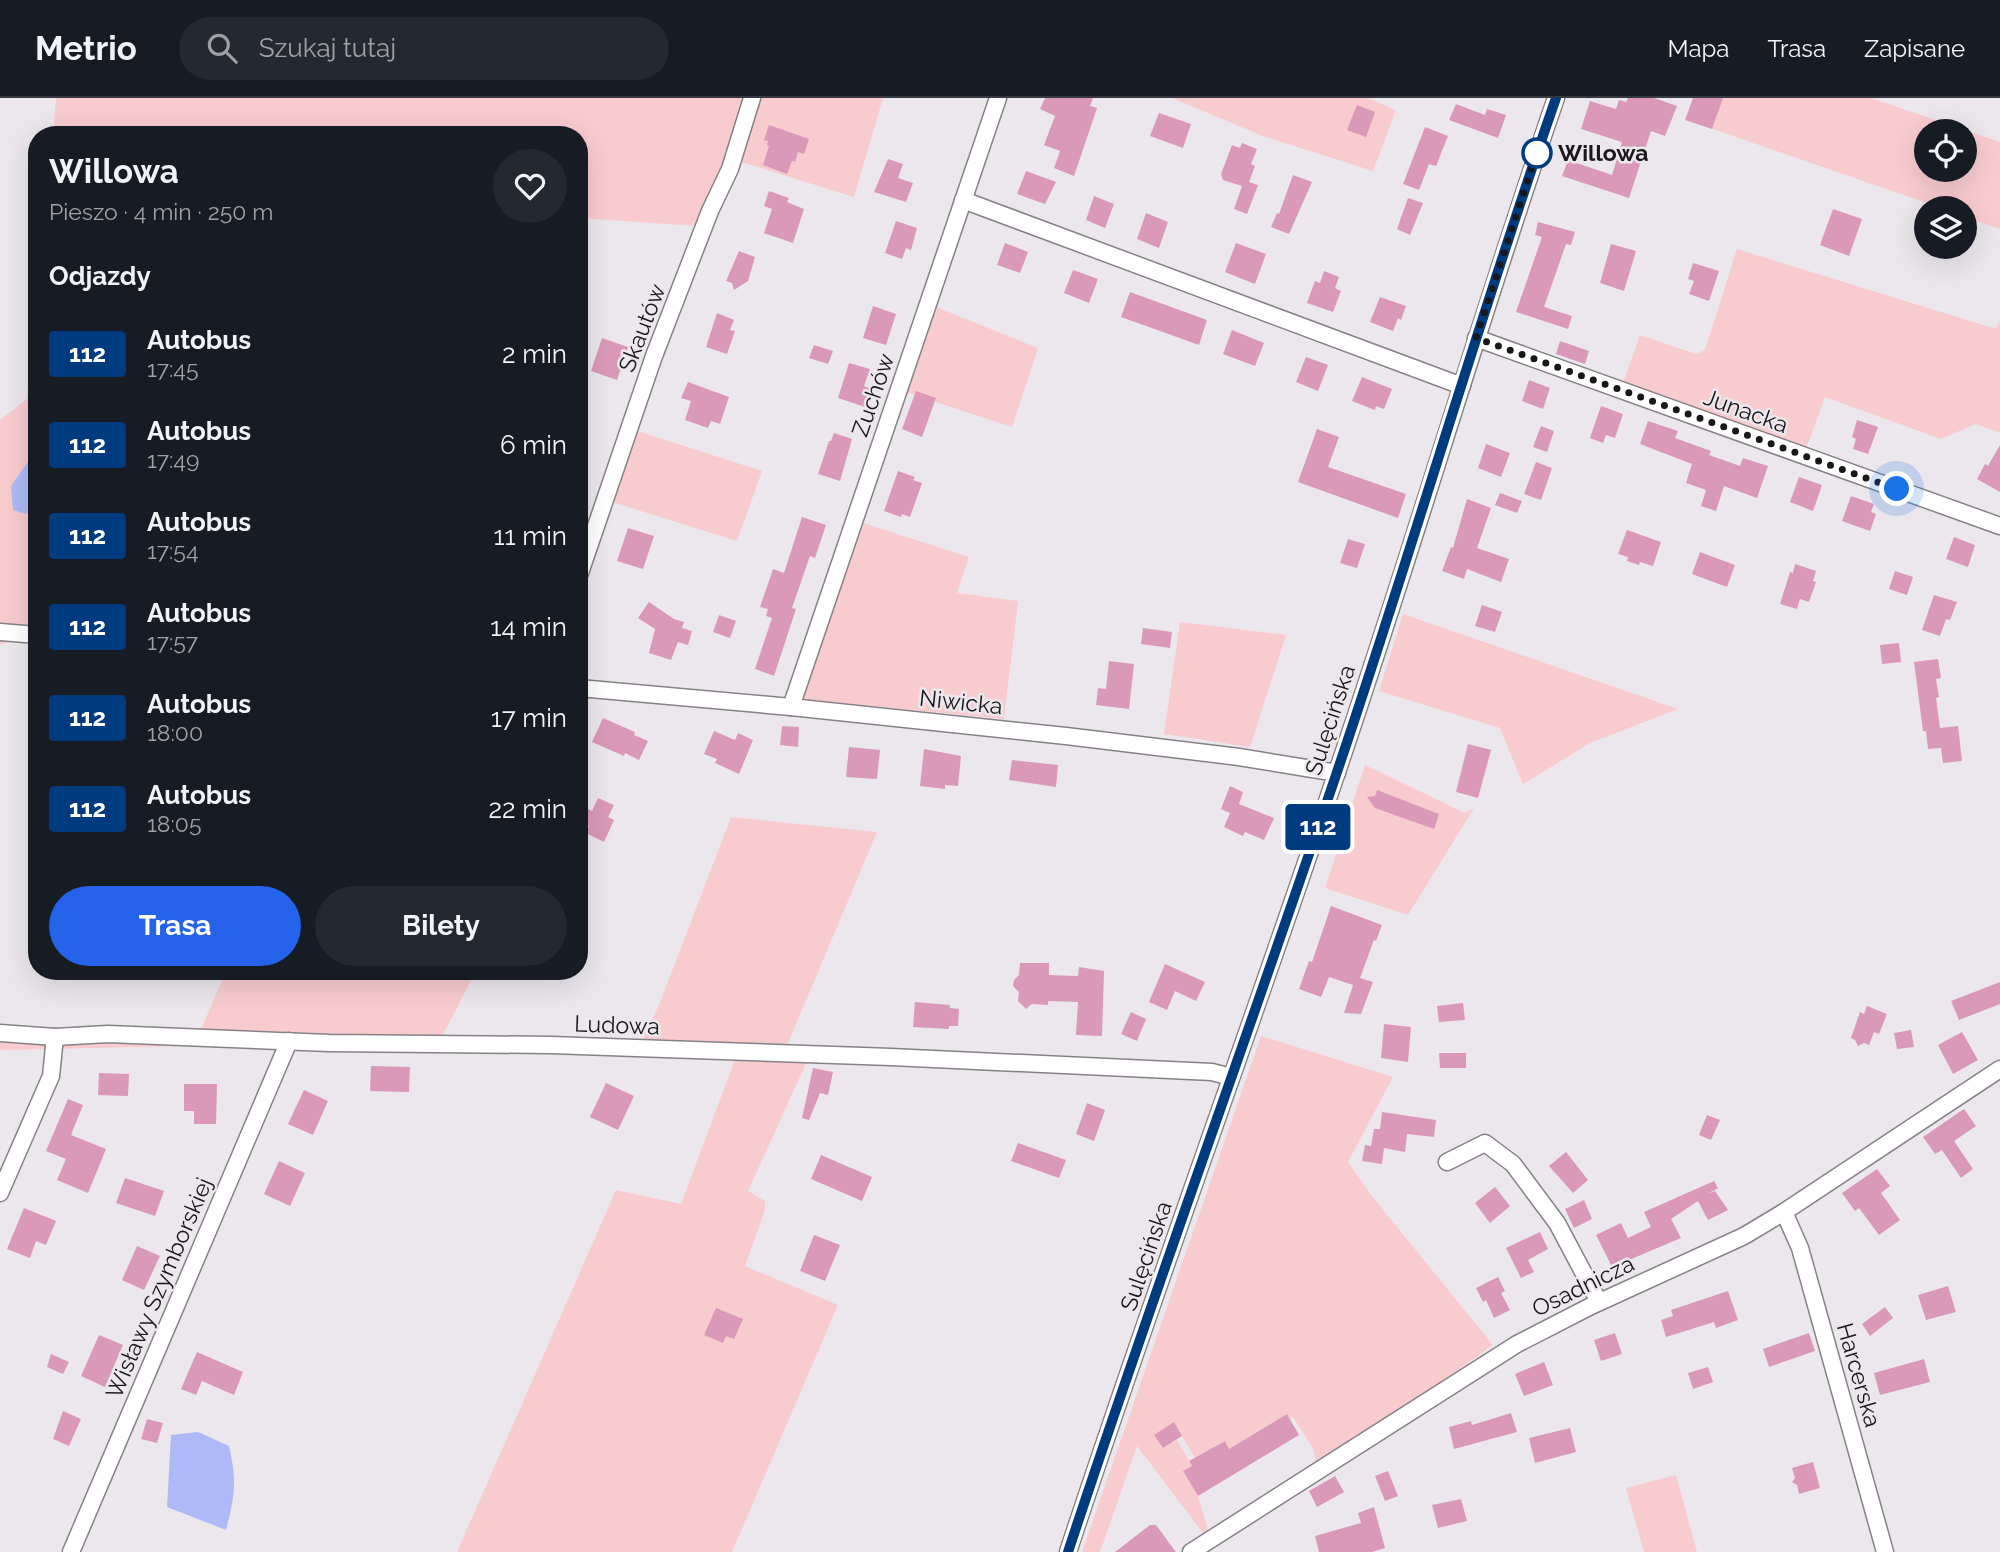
<!DOCTYPE html>
<html lang="pl">
<meta charset="utf-8">
<style>
body{margin:0;font-family:Raleway,sans-serif;background:#242831;color:#f1f3f6;height:100vh;display:flex;flex-direction:column;font-size:26px;white-space:nowrap}
*{box-sizing:border-box;margin:0}
p{font-size:23px;color:#9ea1a6}
.icon{flex:none;width:38px;height:38px;fill:none;stroke:currentColor;stroke-width:2;stroke-linecap:round;stroke-linejoin:round}
.map{position:relative;flex:1;overflow:hidden}
.side{position:absolute;left:28px;top:28px;width:560px;height:854px;display:flex;flex-direction:column;background:#171b24;border-radius:28px;box-shadow:0 7px 28px #0002}
.side>*{flex:none}
.badge{padding:0 14px;border-radius:5px;font-size:24px;line-height:46px}
.tools{position:absolute;left:1914px;top:21px;display:grid;gap:14px}
.tools a{display:grid;place-items:center;width:63px;height:63px;border-radius:50%;background:#171b24;box-shadow:0 7px 28px #0002;font-size:35px}
.you{position:absolute;width:35px;height:35px;margin:-18px;border:5px solid #fff;border-radius:50%;background:#1a73e8;box-shadow:0 0 0 10px #1a73e833}
.map>.badge{position:absolute;translate:-50% -50%;box-shadow:0 0 0 4px #fff}
h2{padding:0 21px;font-size:26px;line-height:63px}
.round{display:grid;place-items:center;flex:none;width:74px;height:74px;border-radius:37px;background:#242831}
.overview{display:flex;align-items:center;justify-content:space-between;height:119px;padding:0 21px}
h1{font-size:33px;font-weight:700;line-height:52px}
.cta{display:flex;gap:14px;margin-top:auto;padding:14px 21px}
.cta a{flex:1;height:80px;border-radius:42px;background:#2563eb;color:#fff;font-size:28px;font-weight:700;line-height:80px;text-align:center}
.cta a+a{background:#242831;color:#f1f3f6}
ul{padding:0;list-style:none}
li{display:flex;align-items:center;gap:21px;height:91px;padding:0 21px}
li div{flex:1}
li b{display:block;font-size:26px}
li em{font-style:normal}
li .badge{min-width:77px;font-weight:700;text-align:center}
header{display:flex;align-items:center;gap:42px;box-sizing:border-box;height:98px;padding:0 35px;background:#171b24;border-bottom:2px solid #363941}
header strong{font-size:33px}
nav{display:flex;gap:38px;margin-inline-start:auto;font-size:24px}
.search{width:490px;height:63px;background:#242831;display:flex;align-items:center;gap:18px;box-sizing:border-box;padding:0 24px;border-radius:38px;color:#9ea1a6;font-size:26px}
.map>svg:first-child{display:block}
.green{fill:#f8cbcf;fill-rule:evenodd}
.water{fill:#adbaf7}
.building{fill:#da99b9}
.lines{fill:none;stroke-linecap:round;stroke-linejoin:round}
.minor-casing{stroke:#858186;stroke-width:19}
.minor{stroke:#fff;stroke-width:16}
.line-casing{stroke:#fff;stroke-width:16}
.line{stroke:#003b80;stroke-width:10}
.walk{stroke:#191719;stroke-width:7;stroke-dasharray:0 12.6}
.stop-dot{fill:#fff;stroke:#003b80;stroke-width:3.5}
.labels{text-anchor:middle;stroke-width:5;stroke-linejoin:round;paint-order:stroke}
.stop-label{font-size:23px;font-weight:bold;fill:#191719;stroke:#ece7ed;text-anchor:start}
.street-label{font-size:23px;fill:#191719;stroke:#ece7ed}
</style>
<header>
<strong>Metrio</strong>
<div class="search"><svg class="icon" aria-label="search" viewBox="0 0 24 24"><circle cx="10" cy="10" r="6"/><path d="M15 15l6 6"/></svg>Szukaj tutaj</div>
<nav><a>Mapa</a><a>Trasa</a><a>Zapisane</a></nav>
</header>
<div class="map">
<svg width="2000" height="1454" viewBox="0 0 2000 1454">
<rect width="100%" height="100%" fill="#ece7ed"/>
<g class="green">
<path d="M56 0H740L755 6 759 0H883L854 99 735 62 711 129 579 120V37H53Z"/>
<path d="M1172 0H1368L1396 12 1373 73 1263 38Z"/>
<path d="M1720 0H1871L2000 44V131L1965 119V110H1941L1710 30ZM1927 33H1965V72H1927Z"/>
<path d="M1737 151 1996 231 2000 222V335L1976 326 1941 341 1825 299 1804 356 1623 285 1640 237 1696 256 1705 252Z"/>
<path d="M936 209 1038 250 1012 329 899 292Z"/>
<path d="M37 248V540L24 539 0 547V322L26 302Z"/>
<path d="M628 330 762 373 737 443 609 403Z"/>
<path d="M860 424 969 459 957 495 1018 503 1004 621 802 601Z"/>
<path d="M1403 516 1678 611 1590 645 1523 686 1500 630 1379 593Z"/>
<path d="M1180 524 1286 537 1250 649 1164 636Z"/>
<path d="M1365 667 1465 715 1474 710 1408 817 1325 790Z"/>
<path d="M731 719 877 734 786 950 808 961 748 1093 765 1103V1112L745 1168 838 1207 732 1454H457L616 1092 681 1106 737 956 638 952 659 907Z"/>
<path d="M226 873H476L438 946H276L0 952V937L196 943Z"/>
<path d="M1261 938 1393 979 1348 1064 1371 1097 1493 1247 1407 1308 1316 1365 1313 1350 1293 1319 1290 1321 1287 1316 1229 1351 1225 1343 1195 1360 1174 1325 1155 1337 1163 1350 1177 1342 1192 1368 1183 1373 1198 1398 1208 1432 1203 1435 1137 1348 1100 1454H1082Z"/>
<path d="M1676 1377 1697 1454H1644L1626 1390Z"/>
</g>
<g class="water">
<path d="M37 351V408L26 416 13 412 11 388Z"/>
<path d="M198 1334 229 1348C237 1383 235 1397 226 1432L167 1409 171 1337Z"/>
</g>
<g class="building">
<path d="M1045 0H1093L1090 8 1097 10 1074 78 1054 70 1060 53 1044 47 1055 18 1040 11Z"/>
<path d="M1628 0H1654L1677 8 1665 38 1651 33 1629 100 1562 78 1568 62 1612 77 1622 44 1581 31 1590 3 1616 11 1619 2 1626 4Z"/>
<path d="M1693 0H1723L1712 31 1685 22Z"/>
<path d="M1456 6 1485 17 1487 11 1506 17 1498 40 1449 22Z"/>
<path d="M1357 7 1375 14 1366 39 1347 32Z"/>
<path d="M1159 15 1191 26 1183 50 1150 38Z"/>
<path d="M769 27 809 41 804 56 798 54 795 64 792 63 787 76 763 67 769 48 767 47 768 43 764 42Z"/>
<path d="M1425 29 1448 38 1436 68 1429 66 1419 92 1403 86Z"/>
<path d="M1242 45 1257 51 1251 66 1255 68 1249 84 1258 87 1247 116 1234 111 1242 88 1223 82 1221 76 1232 47 1240 50Z"/>
<path d="M888 61 903 66 898 80 913 85 906 104 874 94Z"/>
<path d="M1026 73 1056 84 1045 106 1017 96Z"/>
<path d="M1293 77 1312 84 1289 136 1271 129 1277 115 1279 116Z"/>
<path d="M769 93 789 100 787 104 804 111 793 145 764 135 772 111 764 108Z"/>
<path d="M1094 98 1114 106 1105 130 1086 122Z"/>
<path d="M1408 100 1423 105 1410 137 1397 131Z"/>
<path d="M1833 111 1862 121 1849 158 1820 147Z"/>
<path d="M1146 115 1168 124 1159 150 1137 141Z"/>
<path d="M896 123 917 130 911 152 906 150 902 161 885 155Z"/>
<path d="M1538 124 1575 134 1571 147 1566 146 1544 209 1572 218 1568 231 1516 214 1542 139 1535 137Z"/>
<path d="M1005 145 1028 154 1020 175 997 167Z"/>
<path d="M1236 145 1266 156 1255 186 1225 174Z"/>
<path d="M1611 146 1636 153 1624 193 1600 185Z"/>
<path d="M739 153 755 159 748 183 734 192 732 185 726 183Z"/>
<path d="M1693 165 1719 173 1709 203 1689 196 1694 183 1688 181Z"/>
<path d="M1073 172 1098 181 1089 205 1064 195Z"/>
<path d="M1324 173 1339 179 1335 190 1341 193 1333 214 1307 205 1315 183 1320 185Z"/>
<path d="M1130 194 1207 222 1199 247 1121 219Z"/>
<path d="M1380 199 1406 208 1401 222 1398 220 1393 233 1370 224Z"/>
<path d="M873 208 896 216 886 247 863 240Z"/>
<path d="M717 215 734 222 730 232 735 233 727 256 706 249Z"/>
<path d="M1232 232 1264 245 1255 268 1223 256Z"/>
<path d="M602 240 628 249 617 282 591 273Z"/>
<path d="M1560 243 1589 253 1585 266 1556 256Z"/>
<path d="M814 247 833 253 828 266 809 260Z"/>
<path d="M1306 259 1328 267 1318 293 1296 284Z"/>
<path d="M849 265 870 271 864 288 871 291 865 309 838 300Z"/>
<path d="M1362 279 1392 291 1384 311 1376 308 1375 312 1352 303Z"/>
<path d="M1529 282 1550 290 1543 311 1522 303Z"/>
<path d="M688 284 729 299 720 326 711 323 708 330 685 322 691 303 681 300Z"/>
<path d="M916 293 936 300 922 339 902 331Z"/>
<path d="M1601 308 1623 316 1615 340 1606 337 1603 345 1590 340Z"/>
<path d="M1857 322 1878 329 1868 356 1853 351 1856 341 1852 339Z"/>
<path d="M1648 323 1678 333 1675 340 1711 353 1709 357 1740 368 1743 360 1768 368 1757 400 1724 388 1716 413 1701 408 1706 392 1686 385 1692 366 1640 346Z"/>
<path d="M1541 328 1554 333 1547 354 1533 349Z"/>
<path d="M1317 331 1339 339 1328 369 1406 396 1398 420 1298 384Z"/>
<path d="M834 335 852 341 840 383 818 376 829 343H831Z"/>
<path d="M1486 346 1510 355 1501 379 1478 370Z"/>
<path d="M2000 347V394L1977 381 1985 366 1988 368Z"/>
<path d="M1536 364 1552 370 1541 402 1524 396Z"/>
<path d="M898 373 915 379 913 382 922 385 910 419 902 416 901 419 884 413Z"/>
<path d="M1799 379 1822 387 1813 413 1790 404Z"/>
<path d="M1500 395 1522 403 1517 415 1495 407Z"/>
<path d="M1851 398 1874 406 1871 414 1876 416 1870 433 1842 423Z"/>
<path d="M1467 401 1491 410 1477 450 1509 461 1501 484 1467 471 1464 481 1442 473 1451 449 1453 450Z"/>
<path d="M802 419 826 427 815 460 810 458 792 510 796 511 774 578 755 571 772 520 766 518 768 511 760 509 773 471 784 475Z"/>
<path d="M628 430 654 438 643 471 617 463Z"/>
<path d="M1627 432 1661 444 1653 468 1640 464 1639 467 1627 463 1628 459 1618 456Z"/>
<path d="M1954 439 1975 447 1968 469 1946 461Z"/>
<path d="M1348 441 1365 446 1357 470 1340 465Z"/>
<path d="M1700 454 1735 467 1727 489 1692 476Z"/>
<path d="M1795 466 1816 473 1813 483 1816 484 1809 504 1800 501 1797 511 1780 506 1790 474 1793 475Z"/>
<path d="M1895 473 1913 479 1907 497 1889 491Z"/>
<path d="M1934 497 1957 504 1950 522 1946 521 1940 538 1922 532Z"/>
<path d="M649 504 674 521 684 524 682 530 692 533 688 547 678 544 671 562 649 555 655 531 638 520Z"/>
<path d="M1482 507 1502 514 1495 534 1475 528Z"/>
<path d="M719 517 736 523 730 540 713 534Z"/>
<path d="M1143 530 1172 534 1170 550 1141 546Z"/>
<path d="M1899 545 1901 564 1882 566 1880 547Z"/>
<path d="M1938 561 1941 580 1936 581 1939 599 1936 600 1940 630 1958 628 1962 663 1943 665 1941 650 1928 651 1926 633H1923L1914 564Z"/>
<path d="M1109 563 1134 566 1129 611 1096 607 1098 590 1106 591Z"/>
<path d="M603 620 635 634 634 637 648 643 639 662 625 655 624 658 592 644Z"/>
<path d="M782 628 799 629 798 649 780 647Z"/>
<path d="M714 633 735 642 738 635 753 642 739 676 715 665 717 661 704 656Z"/>
<path d="M1468 646 1491 652 1478 700 1456 694Z"/>
<path d="M849 649 880 652 877 681 846 679Z"/>
<path d="M924 651 961 658 958 688 945 687V691L920 688Z"/>
<path d="M1012 662 1058 667 1056 689 1009 682Z"/>
<path d="M1230 688 1243 694 1239 706 1274 720 1264 742 1245 734 1243 738 1224 729 1230 715 1221 711Z"/>
<path d="M1377 692 1439 716 1434 731 1375 710 1367 699 1375 698Z"/>
<path d="M598 700 614 707 608 719 614 722 604 744 586 735 589 728 580 724 587 710 592 713Z"/>
<path d="M1331 808 1382 827 1376 843 1374 842 1360 880 1373 884 1361 916 1344 915 1353 887 1329 879 1321 899 1299 891 1309 863 1312 864Z"/>
<path d="M1020 865H1049V877L1078 878 1079 869 1104 873 1102 938 1076 937 1078 904 1048 903V907L1032 906 1026 911 1018 903 1019 894 1013 888 1014 882 1019 877Z"/>
<path d="M1165 866 1205 884 1196 903 1175 893 1167 912 1149 904Z"/>
<path d="M2000 884V906L1959 922 1951 903Z"/>
<path d="M915 904 950 907V910L959 911 958 928H949V931L913 929Z"/>
<path d="M1463 905 1465 922 1439 924 1437 908Z"/>
<path d="M1867 908 1887 916 1879 936 1874 934 1869 947 1864 945 1858 948 1855 942 1851 940 1860 914 1864 916Z"/>
<path d="M1131 914 1146 921 1137 943 1121 936Z"/>
<path d="M1384 926 1411 929 1408 964 1381 960Z"/>
<path d="M1911 932 1914 949 1897 951 1894 935Z"/>
<path d="M1962 934 1978 962 1953 976 1938 947Z"/>
<path d="M1439 955H1466V970H1440Z"/>
<path d="M371 968 410 969 409 994 370 993Z"/>
<path d="M813 970 833 974 828 997 820 995 809 1022 802 1020Z"/>
<path d="M99 975 129 976 128 998 98 997Z"/>
<path d="M606 985 634 998 618 1032 590 1019Z"/>
<path d="M184 986H217L216 1026H194V1013H184Z"/>
<path d="M304 992 328 1003 313 1037 288 1026Z"/>
<path d="M68 1001 83 1007 71 1037 106 1051 88 1095 57 1082 66 1061 46 1053Z"/>
<path d="M1087 1005 1105 1012 1094 1043 1076 1036Z"/>
<path d="M1964 1011 1976 1028 1954 1043 1973 1071 1961 1080 1942 1052 1935 1056 1923 1039Z"/>
<path d="M1382 1014 1436 1022 1434 1039 1407 1036 1405 1054 1384 1050 1382 1066 1362 1063 1365 1047 1371 1048 1374 1031H1380Z"/>
<path d="M1707 1017 1720 1022 1711 1042 1699 1037Z"/>
<path d="M1018 1045 1066 1062 1059 1080 1011 1063Z"/>
<path d="M1566 1054 1588 1082 1573 1095 1549 1068Z"/>
<path d="M821 1057 872 1079 862 1103 811 1081Z"/>
<path d="M279 1063 305 1075 290 1108 264 1096Z"/>
<path d="M1877 1071 1890 1088 1881 1095 1900 1122 1879 1137 1859 1110 1855 1113 1842 1095Z"/>
<path d="M125 1080 164 1093 155 1118 116 1105Z"/>
<path d="M1714 1083 1718 1090 1708 1096 1715 1093 1728 1112 1708 1122 1698 1103 1671 1121 1681 1140 1629 1162 1627 1159 1611 1167 1596 1137 1621 1125 1628 1140 1651 1129 1644 1114Z"/>
<path d="M1495 1089 1510 1108 1490 1125 1475 1105Z"/>
<path d="M1584 1102 1592 1121 1574 1130 1565 1111Z"/>
<path d="M24 1110 56 1123 46 1147 36 1143 30 1160 7 1151Z"/>
<path d="M1540 1134 1548 1151 1528 1162 1534 1174 1521 1180 1506 1150Z"/>
<path d="M814 1137 840 1147 825 1183 800 1173Z"/>
<path d="M137 1148 160 1158 144 1192 122 1182Z"/>
<path d="M1498 1179 1505 1193 1501 1195 1510 1212 1494 1220 1486 1202 1483 1204 1476 1190Z"/>
<path d="M1948 1188 1956 1214 1926 1222 1918 1197Z"/>
<path d="M1728 1193 1738 1222 1716 1230 1714 1224 1666 1239 1661 1222 1673 1218 1671 1212Z"/>
<path d="M1885 1209 1893 1220 1870 1238 1862 1226Z"/>
<path d="M716 1210 743 1221 734 1241 726 1238 723 1245 704 1237Z"/>
<path d="M1615 1235 1622 1256 1601 1263 1594 1242Z"/>
<path d="M1809 1235 1815 1253 1769 1269 1763 1251Z"/>
<path d="M99 1237 123 1247 105 1289 81 1278Z"/>
<path d="M197 1254 243 1274 234 1297 202 1283 196 1297 181 1291Z"/>
<path d="M51 1256 69 1264 63 1276 47 1269Z"/>
<path d="M1924 1261 1930 1284 1880 1297 1874 1275Z"/>
<path d="M1544 1264 1553 1287 1524 1298 1515 1276Z"/>
<path d="M1708 1269 1713 1284 1693 1291 1688 1275Z"/>
<path d="M63 1313 81 1321 69 1348 53 1341Z"/>
<path d="M1511 1315 1517 1334 1454 1351 1449 1329 1471 1323 1472 1327Z"/>
<path d="M1287 1316 1299 1337 1198 1398 1183 1373 1192 1368 1189 1363 1225 1343 1229 1351Z"/>
<path d="M147 1321 163 1325 157 1345 141 1341Z"/>
<path d="M1174 1324 1182 1338 1163 1350 1154 1337Z"/>
<path d="M1570 1330 1576 1354 1535 1365 1529 1340Z"/>
<path d="M1813 1364 1820 1390 1799 1396 1797 1387 1792 1384 1795 1380 1792 1370Z"/>
<path d="M1388 1373 1398 1398 1385 1403 1375 1378Z"/>
<path d="M1335 1378 1344 1394 1317 1409 1309 1393Z"/>
<path d="M1461 1401 1467 1423 1438 1430 1432 1407Z"/>
<path d="M1374 1409 1385 1450 1372 1454H1319L1315 1438 1361 1425 1358 1415Z"/>
<path d="M1150 1427H1156L1176 1454H1115Z"/>
</g>
<g class="lines">
<g class="minor-casing">
<g id="minor">
<path d="M963 102 1462 288"/>
<path d="M1476 240 2000 428"/>
<path d="M579 478 654 258 710 113 730 71 752 0"/>
<path d="M0 534 37 537"/>
<path d="M579 590 791 609 1066 638 1239 659 1337 675"/>
<path d="M791 609 998 0"/>
<path d="M0 935 55 939 108 936 329 945 551 947 891 959 1212 974 1231 979"/>
<path d="M1447 1064 1485 1045 1513 1066 1557 1125 1599 1204"/>
<path d="M0 1095 51 978 55 939"/>
<path d="M1784 1114 1800 1150 1885 1454"/>
<path d="M71 1454 289 943"/>
<path d="M1068 1454C1154 1193 1249 935 1337 674 1413 451 1479 223 1556 0"/>
<path d="M1191 1454 1517 1246 1591 1208 1744 1138 1784 1114 2000 971"/>
</g>
</g>
<use href="#minor" class="minor"/>
</g>
<g class="lines">
<g class="line-casing">
<path id="line" d="M1068 1454C1154 1193 1249 935 1337 674 1413 450 1478 223 1556 0"/>
</g>
<use href="#line" class="line"/>
<path class="walk" d="M1537 55 1538 51 1476 240 1897 391"/>
</g>
<circle class="stop-dot" cx="1537" cy="55" r="14"/>
<g class="labels">
<g class="stop-label">
<text x="1558" y="63">Willowa</text>
</g>
<g class="street-label">
<text transform="translate(642 230) rotate(-69)" y="8">Skautów</text>
<text transform="translate(873 297) rotate(-71)" y="8">Zuchów</text>
<text transform="translate(1746 313) rotate(20)" y="8">Junacka</text>
<text transform="translate(961 604) rotate(6)" y="8">Niwicka</text>
<text transform="translate(1330 622) rotate(-72)" y="8">Sulęcińska</text>
<text transform="translate(617 927) rotate(2)" y="8">Ludowa</text>
<text transform="translate(1146 1158) rotate(-71)" y="8">Sulęcińska</text>
<text transform="translate(1583 1188) rotate(-26)" y="8">Osadnicza</text>
<text transform="translate(159 1190) rotate(-67)" y="8">Wisławy Szymborskiej</text>
<text transform="translate(1859 1277) rotate(74)" y="8">Harcerska</text>
</g>
</g>
</svg>
<div class="tools">
<a><svg class="icon" aria-label="locate" viewBox="0 0 24 24"><circle cx="12" cy="12" r="6"/><path d="M12 2v4M12 18v4M2 12h4M18 12h4"/></svg></a>
<a><svg class="icon" aria-label="layers" viewBox="0 0 24 24"><path d="M12 4l9 5-9 5-9-5zM3 14l9 5 9-5"/></svg></a>
</div>
<div class="you" style="left:1897px;top:391px"></div>
<b class="badge" style="left:1318px;top:729px;background:#003b80;color:#fff">112</b>
<section class="side">
<div class="overview"><div><h1>Willowa</h1><p>Pieszo · 4 min · 250 m</p></div><a class="round"><svg class="icon" aria-label="heart" viewBox="0 0 24 24"><path d="M12 20l-8-8c-3-5 5-10 8-4 3-6 11-1 8 4z"/></svg></a></div>
<h2>Odjazdy</h2>
<ul>
<li><span class="badge" style="background:#003b80;color:#fff">112</span><div><b>Autobus</b><p>17:45</p></div><em>2 min</em></li>
<li><span class="badge" style="background:#003b80;color:#fff">112</span><div><b>Autobus</b><p>17:49</p></div><em>6 min</em></li>
<li><span class="badge" style="background:#003b80;color:#fff">112</span><div><b>Autobus</b><p>17:54</p></div><em>11 min</em></li>
<li><span class="badge" style="background:#003b80;color:#fff">112</span><div><b>Autobus</b><p>17:57</p></div><em>14 min</em></li>
<li><span class="badge" style="background:#003b80;color:#fff">112</span><div><b>Autobus</b><p>18:00</p></div><em>17 min</em></li>
<li><span class="badge" style="background:#003b80;color:#fff">112</span><div><b>Autobus</b><p>18:05</p></div><em>22 min</em></li>
</ul>
<div class="cta"><a>Trasa</a><a>Bilety</a></div>
</section>
</div>
